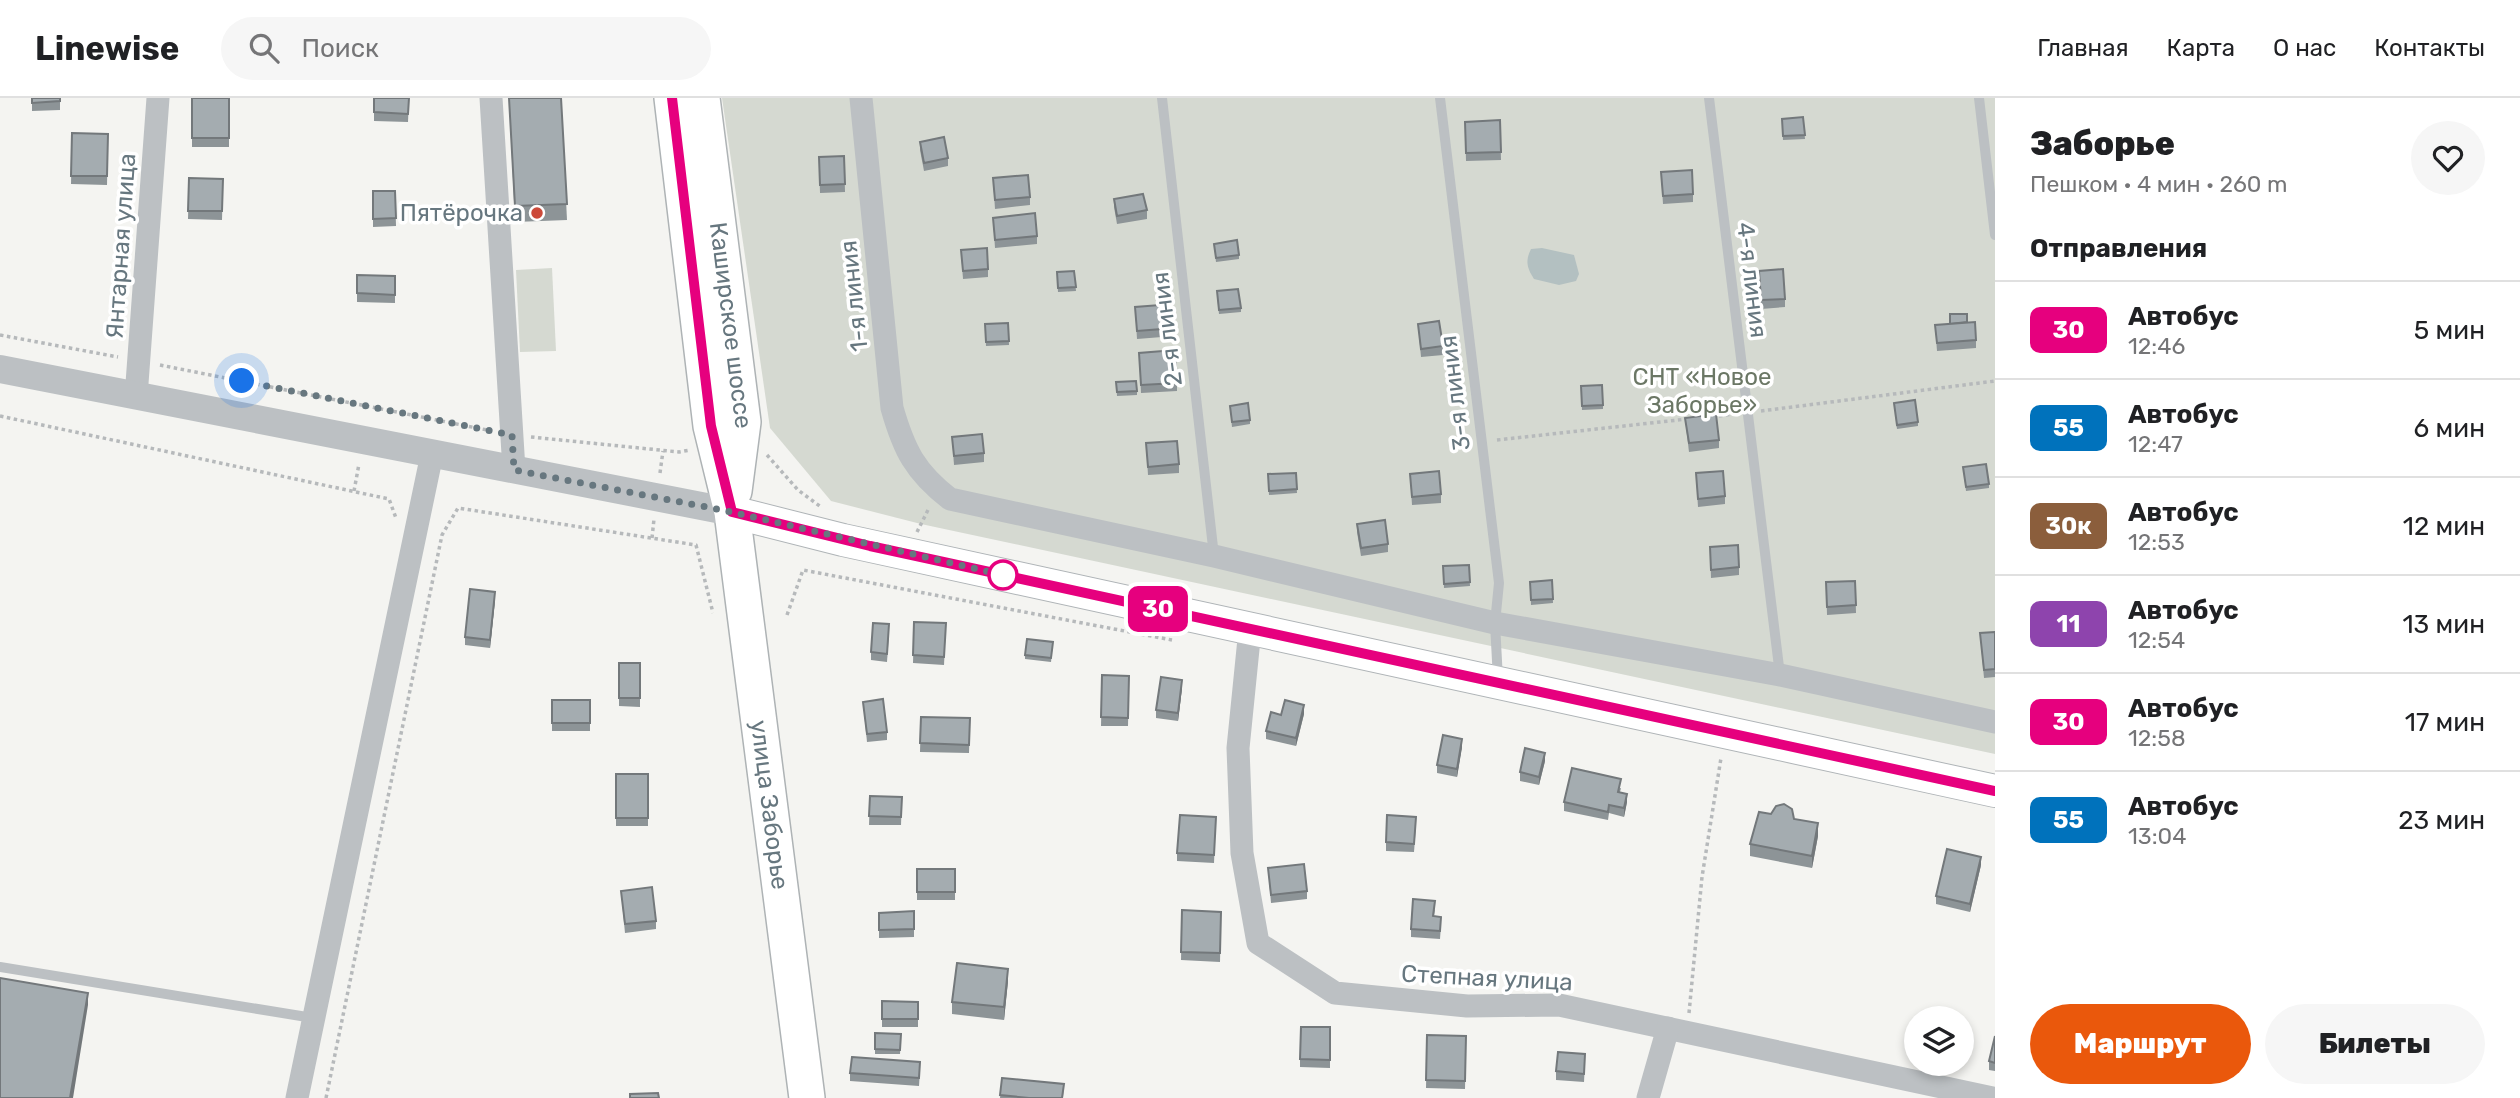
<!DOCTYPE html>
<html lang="ru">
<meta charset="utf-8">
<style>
body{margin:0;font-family:Rubik,sans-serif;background:#f6f6f6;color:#202124;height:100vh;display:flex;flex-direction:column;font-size:26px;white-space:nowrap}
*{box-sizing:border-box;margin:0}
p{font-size:23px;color:#757577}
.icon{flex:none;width:38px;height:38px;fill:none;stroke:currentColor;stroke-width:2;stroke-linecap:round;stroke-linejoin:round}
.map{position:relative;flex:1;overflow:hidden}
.side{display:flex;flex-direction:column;background:#fff;width:525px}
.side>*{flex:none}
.badge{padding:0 14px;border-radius:10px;font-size:24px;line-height:46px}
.fabs{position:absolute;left:1904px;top:908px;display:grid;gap:14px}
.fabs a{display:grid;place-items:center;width:70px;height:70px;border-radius:50%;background:#fff;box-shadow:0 4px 10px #0003;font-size:35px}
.you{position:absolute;width:35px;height:35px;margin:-18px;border:5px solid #fff;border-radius:50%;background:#1a73e8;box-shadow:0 0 0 10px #1a73e833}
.map>.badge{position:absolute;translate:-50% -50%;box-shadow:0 0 0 4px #fff}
h2{padding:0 35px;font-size:26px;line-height:63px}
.round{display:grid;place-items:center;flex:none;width:74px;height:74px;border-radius:37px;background:#f6f6f6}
.headline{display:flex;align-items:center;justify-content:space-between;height:119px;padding:0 35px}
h1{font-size:33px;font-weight:800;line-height:52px}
.button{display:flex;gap:14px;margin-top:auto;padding:14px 35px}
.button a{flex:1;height:80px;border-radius:42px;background:#ea580c;color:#fff;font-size:28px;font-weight:800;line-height:80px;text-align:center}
.button a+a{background:#f6f6f6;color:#202124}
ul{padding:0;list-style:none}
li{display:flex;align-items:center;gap:21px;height:98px;padding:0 35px;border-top:2px solid #e0e0e0}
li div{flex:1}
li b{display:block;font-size:26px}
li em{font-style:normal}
li .badge{min-width:77px;font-weight:700;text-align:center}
header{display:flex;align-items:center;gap:42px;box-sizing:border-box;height:98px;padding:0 35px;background:#fff;border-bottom:2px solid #e0e0e0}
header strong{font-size:33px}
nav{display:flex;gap:38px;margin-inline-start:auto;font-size:24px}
.search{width:490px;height:63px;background:#f6f6f6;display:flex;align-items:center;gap:18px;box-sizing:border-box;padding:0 24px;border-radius:38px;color:#757577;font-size:26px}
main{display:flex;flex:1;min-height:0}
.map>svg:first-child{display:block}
.green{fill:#d5d9d1}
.water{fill:#b3c0c1}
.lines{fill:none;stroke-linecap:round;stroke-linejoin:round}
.secondary-casing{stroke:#afb4b7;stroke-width:34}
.primary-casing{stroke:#aeb3b5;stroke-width:38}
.path{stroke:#b6b9bb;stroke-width:3.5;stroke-dasharray:3.5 3.5;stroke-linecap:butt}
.service{stroke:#bcc0c3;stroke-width:10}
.minor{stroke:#bcc0c3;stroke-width:23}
.tertiary{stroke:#bcc0c3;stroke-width:28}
.secondary{stroke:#fff;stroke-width:32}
.primary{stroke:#fff;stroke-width:35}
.wall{fill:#8d9497}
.shaded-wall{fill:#73787b}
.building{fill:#a4acb0;stroke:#73787b;stroke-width:2}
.line-casing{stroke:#fff;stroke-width:16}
.line{stroke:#e6007e;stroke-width:10}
.walk{stroke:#67777f;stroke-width:7;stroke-dasharray:0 12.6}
.poi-dot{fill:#cc4939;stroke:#fff;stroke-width:2.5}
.stop-dot{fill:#fff;stroke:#e6007e;stroke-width:3.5}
.labels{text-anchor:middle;stroke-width:7;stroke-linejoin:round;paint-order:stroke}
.poi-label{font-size:24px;fill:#67777f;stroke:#fff;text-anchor:end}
.street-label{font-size:24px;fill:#67777f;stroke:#fff}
.park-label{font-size:24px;fill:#6b7765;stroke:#fff}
</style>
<header>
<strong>Linewise</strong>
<div class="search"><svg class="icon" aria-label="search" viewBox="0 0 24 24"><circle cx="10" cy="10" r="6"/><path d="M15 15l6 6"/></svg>Поиск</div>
<nav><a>Главная</a><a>Карта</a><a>О нас</a><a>Контакты</a></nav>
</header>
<main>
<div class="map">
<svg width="1995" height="1000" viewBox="0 0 1995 1000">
<rect width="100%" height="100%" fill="#f4f4f1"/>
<g class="green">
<path d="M722 0H1995V656L921 426 831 403 770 330Z"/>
<path d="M552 170 556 253 520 254 516 172Z"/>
</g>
<path class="water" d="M1542 150 1574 157 1579 176 1576 183 1559 187 1534 181C1527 170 1525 163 1531 151Z"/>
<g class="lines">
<g class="secondary-casing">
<path id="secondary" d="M732 414 843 442 1995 693"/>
</g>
<g class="primary-casing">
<g id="primary">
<path id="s1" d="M672 0 711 328 732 414 807 1000"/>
<path id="s2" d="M702 0 743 324 734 393"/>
</g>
</g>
<g class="path">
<path d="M0 237 118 259"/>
<path d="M160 267 492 333"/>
<path d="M1761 313 1995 283"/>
<path d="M0 318 389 401 396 420"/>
<path d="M1712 319 1732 316"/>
<path d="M531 339 679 354 690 352"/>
<path d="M1497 342 1687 321"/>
<path d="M767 357 798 392 821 409"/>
<path d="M660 375 663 353"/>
<path d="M354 393 359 366"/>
<path d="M917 434 929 410"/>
<path d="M652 440 654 421"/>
<path d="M787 517 803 472 1172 542"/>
<path d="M1689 915 1702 779 1721 660"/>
<path d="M326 1000 442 437 458 410 696 447 713 515"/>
</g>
<g class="service">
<path d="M1162 0 1214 458"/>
<path d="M1440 0 1499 485 1495 525 1498 582"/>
<path d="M1709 0 1780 577"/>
<path d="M1979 0 1995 137"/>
<path d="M0 869 313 920"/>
</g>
<g class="minor">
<path d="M491 0 514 372"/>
<path d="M861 0 892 310C904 352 915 374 950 401L1214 458 1495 525 1780 577 1995 624"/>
<path d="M136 299 158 0"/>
<path d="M1250 531 1238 650 1242 755 1258 845 1335 895 1467 908 1559 907 1993 1000"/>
<path d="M297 1000 432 356"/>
<path d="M1648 1000 1668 930"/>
</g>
<path class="tertiary" d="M0 271 732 414"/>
<use href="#secondary" class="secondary"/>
<use href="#primary" class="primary"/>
</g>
<g class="wall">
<path d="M32 0H60V12L32 13Z"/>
<rect x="192" y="0" width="37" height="49"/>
<path d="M374 0H409L408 24 374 23Z"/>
<path d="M509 0H561L567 122 515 124Z"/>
<path d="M1803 19 1805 41 1783 42 1782 21Z"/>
<path d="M1500 22 1501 62 1466 63 1465 24Z"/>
<path d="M72 35 108 36 107 87 71 86Z"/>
<path d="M920 44 948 60V68L924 73 920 52Z"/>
<path d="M844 58 845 94 820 95 819 59Z"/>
<path d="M1661 74 1693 96V104L1663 106Z"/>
<path d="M189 80 223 81 222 122 188 121Z"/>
<path d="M993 80 1030 99V107L995 111Z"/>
<path d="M373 93H395L396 128 373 129Z"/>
<path d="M1114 101 1147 112V121L1117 126 1114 109Z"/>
<path d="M993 120 1037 138V146L995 150Z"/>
<path d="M1214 146 1239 157V161L1216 164Z"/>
<path d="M961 152 988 171V179L963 181Z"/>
<path d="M1074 173 1076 193 1058 194 1057 174Z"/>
<path d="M1759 173 1785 201V209L1761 211Z"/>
<path d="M357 177 395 178V205L357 204Z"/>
<path d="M1217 197 1241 210V214L1219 216Z"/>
<path d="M1135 209 1162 231V239L1137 241Z"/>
<path d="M1967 224 1976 242V250L1937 253 1935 227Z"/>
<path d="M1008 225 1009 247 986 248 985 226Z"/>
<path d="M1418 226 1443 248V257L1421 259Z"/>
<path d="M1139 255 1177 285V293L1141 295Z"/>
<path d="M1116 284 1137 293V297L1117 298Z"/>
<path d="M1581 288 1603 307V311L1582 312Z"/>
<path d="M1894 305 1918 324V328L1897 331Z"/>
<path d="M1230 308 1250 322V326L1232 329Z"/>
<path d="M1685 320 1719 342V350L1689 354Z"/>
<path d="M952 339 984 355V364L954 367Z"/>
<path d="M1146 345 1179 366V375L1148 377Z"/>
<path d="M1963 369 1989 386V390L1966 393Z"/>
<path d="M1296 375 1297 395 1269 397 1268 376Z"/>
<path d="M1696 375 1725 398V406L1698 409Z"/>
<path d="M1410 376 1441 396V405L1412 407Z"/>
<path d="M1357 426 1388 446V454L1361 458 1357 434Z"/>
<path d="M1710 449 1739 469V477L1711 480Z"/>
<path d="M1469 467 1470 488 1444 490 1443 468Z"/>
<path d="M1552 482 1553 505 1531 507 1530 484Z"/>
<path d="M1855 483 1856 515 1827 517 1826 484Z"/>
<path d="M495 502 490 550 465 547V539Z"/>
<path d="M914 524 946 525 944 567 913 565Z"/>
<path d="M1995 534V579L1984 580 1980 535Z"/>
<path d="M889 535 887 564 871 562V554Z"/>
<path d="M1053 544 1051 564 1025 561V557Z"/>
<path d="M619 565H640V609L619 608Z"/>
<path d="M1102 577 1129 578 1128 628H1101Z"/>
<path d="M1182 590 1178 623 1156 620V612Z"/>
<rect x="552" y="602" width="38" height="31"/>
<path d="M863 604 887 634V642L867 644Z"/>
<path d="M1304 616 1296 648 1266 641V633L1281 617Z"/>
<path d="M921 619 970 620 969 655 920 654Z"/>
<path d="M1462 649 1457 679 1437 675V667Z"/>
<path d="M1545 663 1539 687 1520 683V674Z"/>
<rect x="616" y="676" width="32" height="52"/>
<path d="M1621 690 1620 694 1627 704 1624 719 1609 715 1608 722 1564 713V704Z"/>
<path d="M870 698 902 699 901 727H869Z"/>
<path d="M1771 716 1794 721 1818 738 1812 770 1750 758V746Z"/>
<path d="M1216 719 1214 765 1177 763V755Z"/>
<path d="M1416 727 1414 754 1386 753V744Z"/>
<path d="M1981 767 1970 814 1936 806V798Z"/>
<path d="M1268 770 1307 793V801L1271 805Z"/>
<rect x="917" y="771" width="38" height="31"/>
<path d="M621 793 656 823V831L625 835Z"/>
<path d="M1435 811 1434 818 1441 827 1440 841 1411 839V831Z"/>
<path d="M1182 812 1221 814 1220 864 1181 862Z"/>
<path d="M914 813V839L879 840V815Z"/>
<path d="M1008 883 1004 922 952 916V904Z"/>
<path d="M882 903 918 904V929H882Z"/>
<path d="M1330 929V970L1300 969V961Z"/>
<path d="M875 935 901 936 900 956H875Z"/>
<path d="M1427 937 1466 938 1465 991 1426 990Z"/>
<path d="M1995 938V973L1989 972V963Z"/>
<path d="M1585 964 1584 984 1556 982V973Z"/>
<path d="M920 972 919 988 850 983V975Z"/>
<path d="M1002 980 1064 986 1063 1000H1000Z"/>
</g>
<g class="shaded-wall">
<path d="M495 494V502L490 550V542Z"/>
<path d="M1182 582V590L1178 623V615Z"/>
<path d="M1304 607V616L1296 648V640Z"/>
<path d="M1462 641V649L1457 679V671Z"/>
<path d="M1545 655V663L1539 687V679Z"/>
<path d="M1627 696V704L1624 719V710Z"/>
<path d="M1818 725V738L1812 770V758Z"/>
<path d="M1981 759V767L1970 814V806Z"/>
<path d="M1008 871V883L1004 922V909Z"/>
<path d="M88 895V907L73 1000H70Z"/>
</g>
<g class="building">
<path d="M32 0H60V3L32 5Z"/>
<rect x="192" y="0" width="37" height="40"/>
<path d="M374 0H409L408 16 374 14Z"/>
<path d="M509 0H561L567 106 515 108Z"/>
<path d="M1803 19 1805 37 1783 38 1782 21Z"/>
<path d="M1500 22 1501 54 1466 55 1465 24Z"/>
<path d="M72 35 108 36 107 78H71Z"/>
<path d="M944 39 948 60 924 65 920 44Z"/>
<path d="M844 58 845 86 820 87 819 59Z"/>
<path d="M1692 72 1693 96 1663 98 1661 74Z"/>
<path d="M1028 77 1030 99 995 102 993 80Z"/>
<path d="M189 80 223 81 222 113H188Z"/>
<path d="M373 93H395L396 120 373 121Z"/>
<path d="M1143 96 1147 112 1117 118 1114 101Z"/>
<path d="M1035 115 1037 138 995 142 993 120Z"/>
<path d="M1237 142 1239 157 1216 160 1214 146Z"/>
<path d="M987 150 988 171 963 173 961 152Z"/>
<path d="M1783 171 1785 201 1761 202 1759 173Z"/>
<path d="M1074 173 1076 189 1058 190 1057 174Z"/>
<path d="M357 177 395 178V197L357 195Z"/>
<path d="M1238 191 1241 210 1219 212 1217 193Z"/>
<path d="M1160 207 1162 231 1137 233 1135 209Z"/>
<path d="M1950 216H1967V224L1950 226Z"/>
<path d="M1439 223 1443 248 1421 251 1418 226Z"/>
<path d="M1975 224 1976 242 1937 245 1935 227Z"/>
<path d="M1008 225 1009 243 986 244 985 226Z"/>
<path d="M1175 252 1177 285 1141 287 1139 255Z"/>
<path d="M1136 283 1137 293 1117 294 1116 284Z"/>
<path d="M1602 287 1603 307 1582 308 1581 288Z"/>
<path d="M1915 302 1918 324 1897 327 1894 305Z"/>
<path d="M1248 305 1250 322 1232 324 1230 308Z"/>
<path d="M1716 316 1719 342 1689 345 1685 320Z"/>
<path d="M982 336 984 355 954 358 952 339Z"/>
<path d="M1177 343 1179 366 1148 369 1146 345Z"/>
<path d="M1986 366 1989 386 1966 389 1963 369Z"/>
<path d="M1439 373 1441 396 1412 399 1410 376Z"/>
<path d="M1723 373 1725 398 1698 401 1696 375Z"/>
<path d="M1296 375 1297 391 1269 393 1268 376Z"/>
<path d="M1385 422 1388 446 1361 450 1357 426Z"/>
<path d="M1738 447 1739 469 1711 472 1710 449Z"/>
<path d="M1469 467 1470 484 1444 486 1443 468Z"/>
<path d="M1552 482 1553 501 1531 502 1530 484Z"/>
<path d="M1855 483 1856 507 1827 509 1826 484Z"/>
<path d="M470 491 495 494 490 542 465 539Z"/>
<path d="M914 524 946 525 944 559 913 557Z"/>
<path d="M873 525 889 526 887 556 871 554Z"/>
<path d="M1995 534V571L1984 572 1980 535Z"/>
<path d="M1027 541 1053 544 1051 560 1025 557Z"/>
<rect x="619" y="565" width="21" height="35"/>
<path d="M1102 577 1129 578 1128 620 1101 619Z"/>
<path d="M1161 579 1182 582 1178 615 1156 612Z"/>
<path d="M883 601 887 634 867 636 863 604Z"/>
<rect x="552" y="602" width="38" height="23"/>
<path d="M1285 602 1304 607 1296 640 1266 633 1271 614 1281 617Z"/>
<path d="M921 619 970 620 969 647 920 645Z"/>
<path d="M1443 637 1462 641 1457 671 1437 667Z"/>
<path d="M1525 650 1545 655 1539 679 1520 674Z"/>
<path d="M1572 670 1621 681 1618 694 1627 696 1624 710 1609 707 1608 714 1564 704Z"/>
<rect x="616" y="676" width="32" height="44"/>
<path d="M870 698 902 699 901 719 869 718Z"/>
<path d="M1784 706 1792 711 1794 721 1818 725 1812 758 1750 746 1759 714 1771 716 1776 708Z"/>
<path d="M1180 717 1216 719 1214 757 1177 755Z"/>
<path d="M1387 717 1416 719 1414 746 1386 744Z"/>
<path d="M1947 751 1981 759 1970 806 1936 798Z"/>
<path d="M1304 766 1307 793 1271 797 1268 770Z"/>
<rect x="917" y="771" width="38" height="23"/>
<path d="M652 789 656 823 625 826 621 793Z"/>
<path d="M1413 801 1435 803 1433 818 1441 819 1440 833 1411 831Z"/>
<path d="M1182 812 1221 814 1220 855 1181 854Z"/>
<path d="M914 813V831L879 832V815Z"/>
<path d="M957 865 1008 871 1004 909 952 904Z"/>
<path d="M0 880 88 895 70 1000H0Z"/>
<path d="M882 903 918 904V921H882Z"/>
<path d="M1301 929H1330V962L1300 961Z"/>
<path d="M875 935 901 936 900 952 875 951Z"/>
<path d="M1427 937 1466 938 1465 983 1426 982Z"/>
<path d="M1995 938V965L1989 963Z"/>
<path d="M1558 954 1585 956 1584 976 1556 973Z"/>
<path d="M852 959 920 964 919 980 850 975Z"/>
<path d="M1002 980 1064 986 1062 1000H1029L1000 997Z"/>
<path d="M658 995 659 1000H630V996Z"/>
</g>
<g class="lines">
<g class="line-casing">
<path id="line" d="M672 0 711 328 732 414 870 448 1995 693"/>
</g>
<use href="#line" class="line"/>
<path class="walk" d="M242 283 512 337 514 372 732 414 1003 477"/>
</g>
<circle class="poi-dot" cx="537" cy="115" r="7"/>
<circle class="stop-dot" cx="1003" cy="477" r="14"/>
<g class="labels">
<g class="poi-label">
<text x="523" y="123">Пятёрочка</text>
</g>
<g class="street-label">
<text transform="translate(121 148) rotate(-86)" y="8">Янтарная улица</text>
<text transform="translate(1752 182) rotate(83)" y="8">4-я линия</text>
<text transform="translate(854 198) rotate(-96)" y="8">1-я линия</text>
<text dy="8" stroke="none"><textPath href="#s2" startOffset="229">Каширское шоссе</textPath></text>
<text transform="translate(1167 231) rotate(-97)" y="8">2-я линия</text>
<text transform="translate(1455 295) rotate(-97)" y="8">3-я линия</text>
<text dy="8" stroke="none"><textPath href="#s1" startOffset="714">улица Заборье</textPath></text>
<text transform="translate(1487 880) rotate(3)" y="8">Степная улица</text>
</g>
<g class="park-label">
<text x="1702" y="287">СНТ «Новое<tspan x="1702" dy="28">Заборье»</tspan></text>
</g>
</g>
</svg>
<div class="fabs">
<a><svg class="icon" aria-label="layers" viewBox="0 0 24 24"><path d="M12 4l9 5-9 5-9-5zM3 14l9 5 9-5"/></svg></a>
</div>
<div class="you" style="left:242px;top:283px"></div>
<b class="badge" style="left:1158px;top:511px;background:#e6007e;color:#fff">30</b>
</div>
<section class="side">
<div class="headline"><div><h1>Заборье</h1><p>Пешком · 4 мин · 260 m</p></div><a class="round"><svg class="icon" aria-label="heart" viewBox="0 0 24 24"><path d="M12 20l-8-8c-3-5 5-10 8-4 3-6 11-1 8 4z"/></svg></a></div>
<h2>Отправления</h2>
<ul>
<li><span class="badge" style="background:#e6007e;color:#fff">30</span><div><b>Автобус</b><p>12:46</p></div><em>5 мин</em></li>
<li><span class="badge" style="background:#0072bc;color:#fff">55</span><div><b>Автобус</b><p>12:47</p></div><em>6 мин</em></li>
<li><span class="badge" style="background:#8b5e3c;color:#fff">30к</span><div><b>Автобус</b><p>12:53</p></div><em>12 мин</em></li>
<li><span class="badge" style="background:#8e44ad;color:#fff">11</span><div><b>Автобус</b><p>12:54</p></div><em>13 мин</em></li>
<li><span class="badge" style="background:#e6007e;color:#fff">30</span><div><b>Автобус</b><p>12:58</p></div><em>17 мин</em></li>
<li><span class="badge" style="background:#0072bc;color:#fff">55</span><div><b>Автобус</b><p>13:04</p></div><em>23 мин</em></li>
</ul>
<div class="button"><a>Маршрут</a><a>Билеты</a></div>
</section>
</main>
